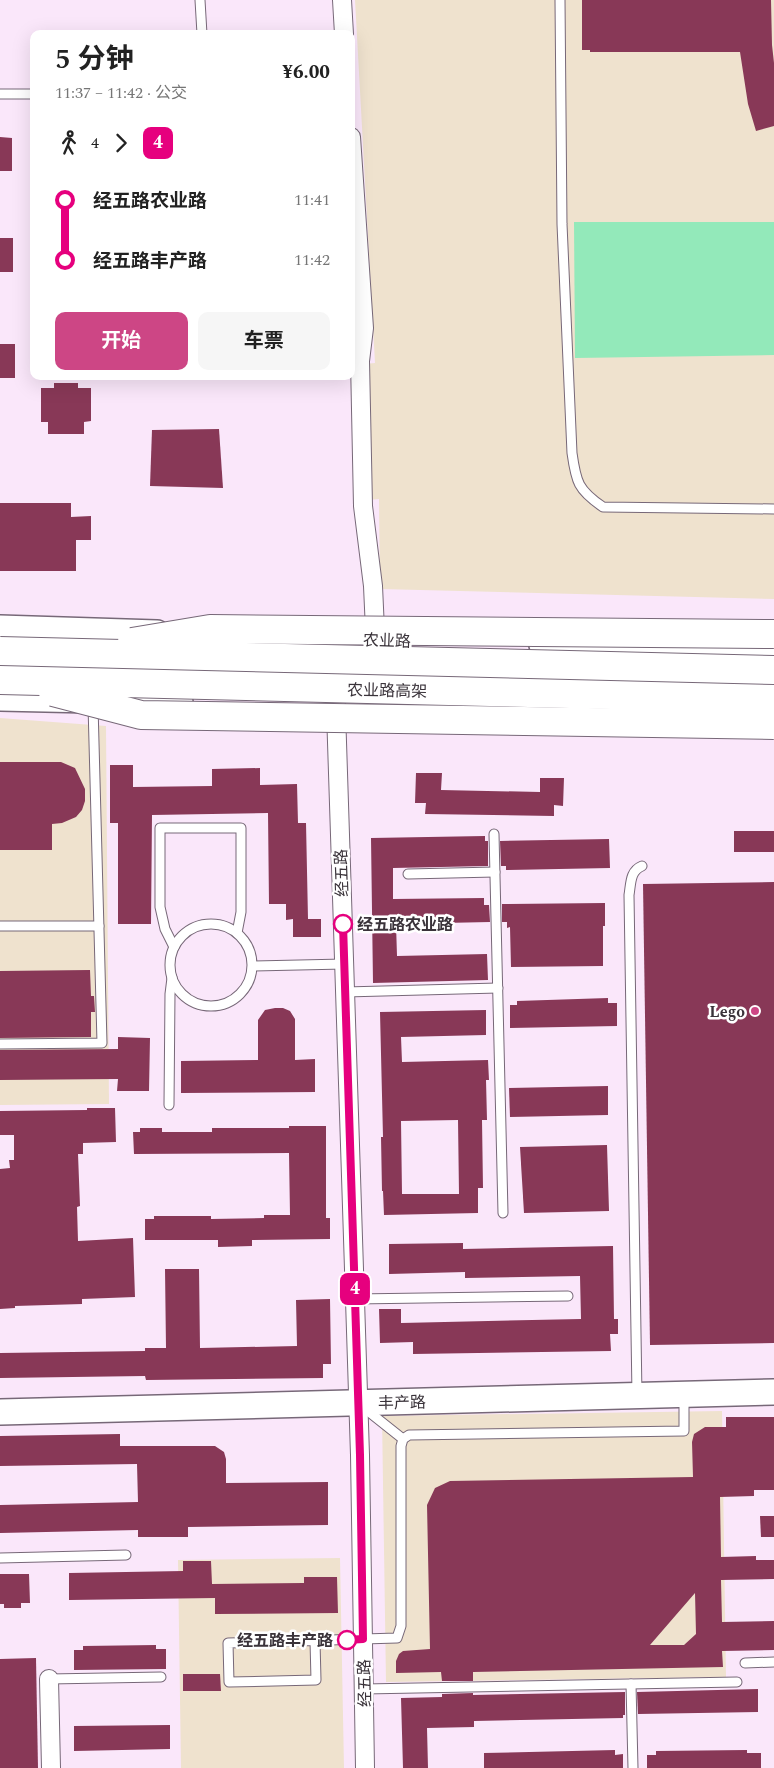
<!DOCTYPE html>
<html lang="zh">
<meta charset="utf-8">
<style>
body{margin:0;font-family:Spectral,"Noto Sans SC",serif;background:#f6f6f6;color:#222;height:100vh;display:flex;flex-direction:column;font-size:19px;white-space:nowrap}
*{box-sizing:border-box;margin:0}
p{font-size:16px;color:#767676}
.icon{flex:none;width:28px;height:28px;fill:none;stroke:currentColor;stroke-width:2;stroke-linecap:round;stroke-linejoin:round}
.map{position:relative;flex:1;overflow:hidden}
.drawer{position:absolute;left:30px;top:30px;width:325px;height:350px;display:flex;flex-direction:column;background:#fff;border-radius:10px;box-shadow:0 5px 20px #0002}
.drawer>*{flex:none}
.badge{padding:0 10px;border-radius:8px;font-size:18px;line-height:32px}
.map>.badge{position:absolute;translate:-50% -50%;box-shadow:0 0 0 2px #fff}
.legs{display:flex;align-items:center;gap:8px;height:55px;padding:0 25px;font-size:16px}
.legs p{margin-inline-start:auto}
.head{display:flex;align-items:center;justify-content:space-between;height:85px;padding:0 25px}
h1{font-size:28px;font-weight:700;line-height:38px}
.cta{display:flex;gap:10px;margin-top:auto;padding:10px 25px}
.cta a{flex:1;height:58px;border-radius:10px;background:#cd4685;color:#fff;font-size:20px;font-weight:700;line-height:58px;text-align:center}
.cta a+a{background:#f6f6f6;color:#222}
ul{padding:0 25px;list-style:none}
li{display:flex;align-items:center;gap:18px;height:60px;font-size:19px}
li i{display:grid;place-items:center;width:8px;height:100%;margin:0 6px;background:currentColor}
li i::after{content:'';width:12px;height:12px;margin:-6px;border:4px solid;border-radius:50%;background:#fff}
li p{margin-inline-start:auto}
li:first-child i{background:linear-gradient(#0000 50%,currentColor 0)}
li:last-child i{background:linear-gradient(currentColor 50%,#0000 0)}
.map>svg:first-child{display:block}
.commercial{fill:#efe2ce}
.green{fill:#93e9ba}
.building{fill:#883857;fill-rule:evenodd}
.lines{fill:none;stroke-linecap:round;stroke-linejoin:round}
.lane-casing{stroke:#776878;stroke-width:11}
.street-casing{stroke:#776878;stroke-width:20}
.secondary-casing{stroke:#776878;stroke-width:28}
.lane{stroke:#fff;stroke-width:9}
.street{stroke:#fff;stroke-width:18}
.secondary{stroke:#fff;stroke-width:25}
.highway-bridge-casing{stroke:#776878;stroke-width:30;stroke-linecap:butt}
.highway-bridge{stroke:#fff;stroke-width:28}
.line-1-casing{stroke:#fff;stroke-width:11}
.line-1{stroke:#e6007e;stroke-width:8}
.stop-1-dot{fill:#fff;stroke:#e6007e;stroke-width:2.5}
.poi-dot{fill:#cd4685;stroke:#fff;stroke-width:2}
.labels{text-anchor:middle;stroke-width:5;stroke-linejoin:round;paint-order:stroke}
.street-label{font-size:16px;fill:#3a333a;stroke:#fff}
.stop-label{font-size:16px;font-weight:bold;fill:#3a333a;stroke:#fff;text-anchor:start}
.poi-label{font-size:16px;font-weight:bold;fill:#3a333a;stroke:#fff;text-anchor:end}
</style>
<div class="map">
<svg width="774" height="1768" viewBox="0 0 774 1768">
<rect width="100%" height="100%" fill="#fae7fa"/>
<g class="commercial">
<path d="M355 0H774V599L380 589 379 499 368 500 365 364 375 363Z"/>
<path d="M0 718 106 726 109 1104 0 1105Z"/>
<path d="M722 1411 726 1677 386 1682 382 1416Z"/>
<path d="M340 1558 344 1768H181L178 1560Z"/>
</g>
<path class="green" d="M574 222H774V355L575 358Z"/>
<g class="building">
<path d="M582 0H771L772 45 774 63V126L756 131 748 104 740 52H590V50H582Z"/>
<path d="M0 137 12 138V171H0Z"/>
<rect x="0" y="238" width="13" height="34"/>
<rect x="0" y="344" width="15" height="34"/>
<path d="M54 383H78V388H91V421L84 422V434H48V422H41V388H54Z"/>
<path d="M219 429 223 488 150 486 152 430Z"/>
<path d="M0 503H71V517L91 516V540H76V571H0Z"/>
<path d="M0 762H61L75 768 85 789V801L82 810 76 817 62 823 52 824V850H0Z"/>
<path d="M110 765H133V787L212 786V769L260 768V785L297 784 298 823H306L308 919H321V937H293V919L286 920V904H269L268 813 152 815 151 924H118V823H110Z"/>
<path d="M416 773H442L441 790 540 792V778H564L563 806 554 805V816L425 814 426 803H415Z"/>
<rect x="734" y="831" width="40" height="21"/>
<path d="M485 836V841H488V866L393 868V899L484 898V905H489L490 922 396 924 397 956 487 954 488 980 373 983 371 838Z"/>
<path d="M609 839 610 868 506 870V866H501L500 841Z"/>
<path d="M774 882V1343L650 1345 643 884Z"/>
<path d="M605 903V926H603V966L511 967 510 927 507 928V922H502V904Z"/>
<path d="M90 970 91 996H94L95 1012H91V1037L0 1038V971Z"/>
<path d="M608 998V1003H617V1026L510 1028V1005H517V1001Z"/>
<path d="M275 1008H283L290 1011 295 1019V1060L315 1059V1092L181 1093V1061L258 1060V1020L265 1010Z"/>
<path d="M486 1010V1035L401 1037 402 1062 488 1060 489 1080H486L487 1120H482L483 1188H478V1213L384 1215 383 1191H382L381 1137H383L380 1012ZM458 1120 459 1194H402L401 1121Z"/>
<path d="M118 1037 150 1038 149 1091H117L118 1079 0 1080V1050L118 1049Z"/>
<path d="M608 1086V1115L510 1117 509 1088Z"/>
<path d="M87 1108H115L116 1142 83 1143V1154H78L80 1206 77 1207 78 1241 133 1238 135 1297 82 1299V1304L15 1306V1308L0 1309V1169L10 1168 9 1160H14V1135H0V1111L87 1110Z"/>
<path d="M289 1126H326V1218H330V1239L252 1240V1246L218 1247V1240H145V1219H154V1216H211V1219L264 1218V1215H290L289 1153 134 1154 133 1132H140V1128H162V1132H212V1128H289Z"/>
<path d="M607 1145 609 1211 524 1213 520 1147Z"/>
<path d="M463 1243V1249L613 1246 614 1319H618V1334H610L611 1351 413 1354V1342L380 1343 379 1309H401V1323L581 1319 580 1276 465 1278V1272L389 1274V1244Z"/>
<path d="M165 1269H199L200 1348 297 1346 296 1300 330 1299 331 1364H323V1378L146 1380 145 1376 0 1378V1353L145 1351V1348H166Z"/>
<path d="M726 1417H774V1490H754V1496L720 1497 721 1557 756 1556V1560H774V1579L721 1580 722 1622 774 1621V1650L722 1651 723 1667 473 1672V1681H442L441 1672 396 1673V1661L399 1654 403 1651 430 1649 427 1505 435 1488 450 1481 693 1477 692 1442 694 1434 705 1427H726ZM695 1593 696 1634 684 1645H650Z"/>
<path d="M120 1434V1446H215L224 1452 226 1459V1483L328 1482V1525L188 1527V1537H138V1530L0 1533V1505L138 1502 137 1464 0 1466V1436Z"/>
<path d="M760 1516H774V1537H761Z"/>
<path d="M183 1561H211L212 1584 304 1583V1577H337L338 1613 215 1614V1598L69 1600V1573L183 1571Z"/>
<path d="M0 1574H29L30 1603H21V1608H4V1604H0Z"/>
<path d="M156 1645V1649H166V1669L74 1670V1650H83V1646Z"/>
<path d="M36 1658 38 1768H0V1659Z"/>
<path d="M183 1674H220L221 1691H183Z"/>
<path d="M758 1689V1712L638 1714 637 1692Z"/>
<path d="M625 1692V1715H623V1718L474 1721V1727L427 1728 428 1768H403L401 1698 442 1697V1694L473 1693V1695Z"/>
<path d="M170 1725V1749L74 1751V1726Z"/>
<path d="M615 1750V1755L623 1754V1768H484V1753Z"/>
<path d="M747 1750V1753H761V1768H647V1755H656V1751Z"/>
</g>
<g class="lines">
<g class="lane-casing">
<g id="lane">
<path d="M200 0 202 34"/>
<path d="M560 0 562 224 572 453C576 482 578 490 603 507L774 509"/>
<path d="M0 94H34"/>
<path d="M494 834 503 1213"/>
<path d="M408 874 495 872"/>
<circle cx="211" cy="965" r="41"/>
<path d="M0 926H99"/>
<path d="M174 947 165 929 160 907V828H241V912L237 933"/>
<path d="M253 966 344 964"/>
<path d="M345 992 498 988"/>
<path d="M0 1044 102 1043 93 705"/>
<path d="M169 1105 170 994 172 978"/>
<path d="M355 1299 568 1296"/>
<path d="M637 1395 629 895C631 883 630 871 642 866"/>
<path d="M364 1408 403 1439"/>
<path d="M0 1558 126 1555"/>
<path d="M315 1641 316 1680 229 1682 228 1643 397 1638 401 1626V1446L403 1439 409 1435 684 1431V1395"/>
<path d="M745 1663 774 1662"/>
<path d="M49 1679 161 1677"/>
<path d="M631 1684 633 1768"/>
<path d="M364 1689 737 1682"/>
</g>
</g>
<g class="street-casing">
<g id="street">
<path d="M342 0 344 34"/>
<path d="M351 137 364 328 360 361 363 506 373 586 375 630"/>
<path d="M334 649 360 1455 365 1768"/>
<path d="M49 1679 51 1768"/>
</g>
</g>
<g class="secondary-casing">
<g id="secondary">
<path d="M0 628 157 633"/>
<path d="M542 645 774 652"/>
<path d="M0 698 180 702"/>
<path d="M0 1412 774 1392"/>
</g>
</g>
<use href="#lane" class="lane"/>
<use href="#street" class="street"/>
<use href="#secondary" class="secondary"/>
<g class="highway-bridge-casing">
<g id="highway-bridge">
<path d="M132 642 210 629 774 634"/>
<path d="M0 651 774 670"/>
<path d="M0 680 774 699"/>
<path d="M53 692 141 715 774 725"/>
</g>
</g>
<use href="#highway-bridge" class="highway-bridge"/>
</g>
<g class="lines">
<g class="line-1-casing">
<path id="line-1" d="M343 924 360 1455 363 1639 347 1640"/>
</g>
<use href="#line-1" class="line-1"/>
</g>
<g class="stop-1-dot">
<circle cx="343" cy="924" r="9"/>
<circle cx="347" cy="1640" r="9"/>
</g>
<circle class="poi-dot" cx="755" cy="1011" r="5"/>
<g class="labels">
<g class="street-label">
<text transform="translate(387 640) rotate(2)" y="6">农业路</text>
<text transform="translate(387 690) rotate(1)" y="6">农业路高架</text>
<text transform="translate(341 873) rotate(-92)" y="6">经五路</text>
<text transform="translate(402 1402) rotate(-1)" y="6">丰产路</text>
<text transform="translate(364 1683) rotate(-91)" y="6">经五路</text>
</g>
<g class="stop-label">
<text x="357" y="930">经五路农业路</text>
<text x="333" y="1646" text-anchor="end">经五路丰产路</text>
</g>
<g class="poi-label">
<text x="745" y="1017">Lego</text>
</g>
</g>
</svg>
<b class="badge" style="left:355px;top:1289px;background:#e6007e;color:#fff">4</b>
<section class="drawer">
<div class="head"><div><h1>5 分钟</h1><p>11:37 – 11:42 · 公交</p></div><b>¥6.00</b></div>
<div class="legs"><svg class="icon" aria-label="walk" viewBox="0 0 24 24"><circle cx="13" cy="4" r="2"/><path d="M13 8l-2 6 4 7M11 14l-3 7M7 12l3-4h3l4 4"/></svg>4<svg class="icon" aria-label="forward" viewBox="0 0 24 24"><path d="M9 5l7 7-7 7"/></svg><b class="badge" style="background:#e6007e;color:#fff">4</b></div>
<ul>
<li><i style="color:#e6007e"></i><b>经五路农业路</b><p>11:41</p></li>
<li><i style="color:#e6007e"></i><b>经五路丰产路</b><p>11:42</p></li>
</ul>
<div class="cta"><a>开始</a><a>车票</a></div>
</section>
</div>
